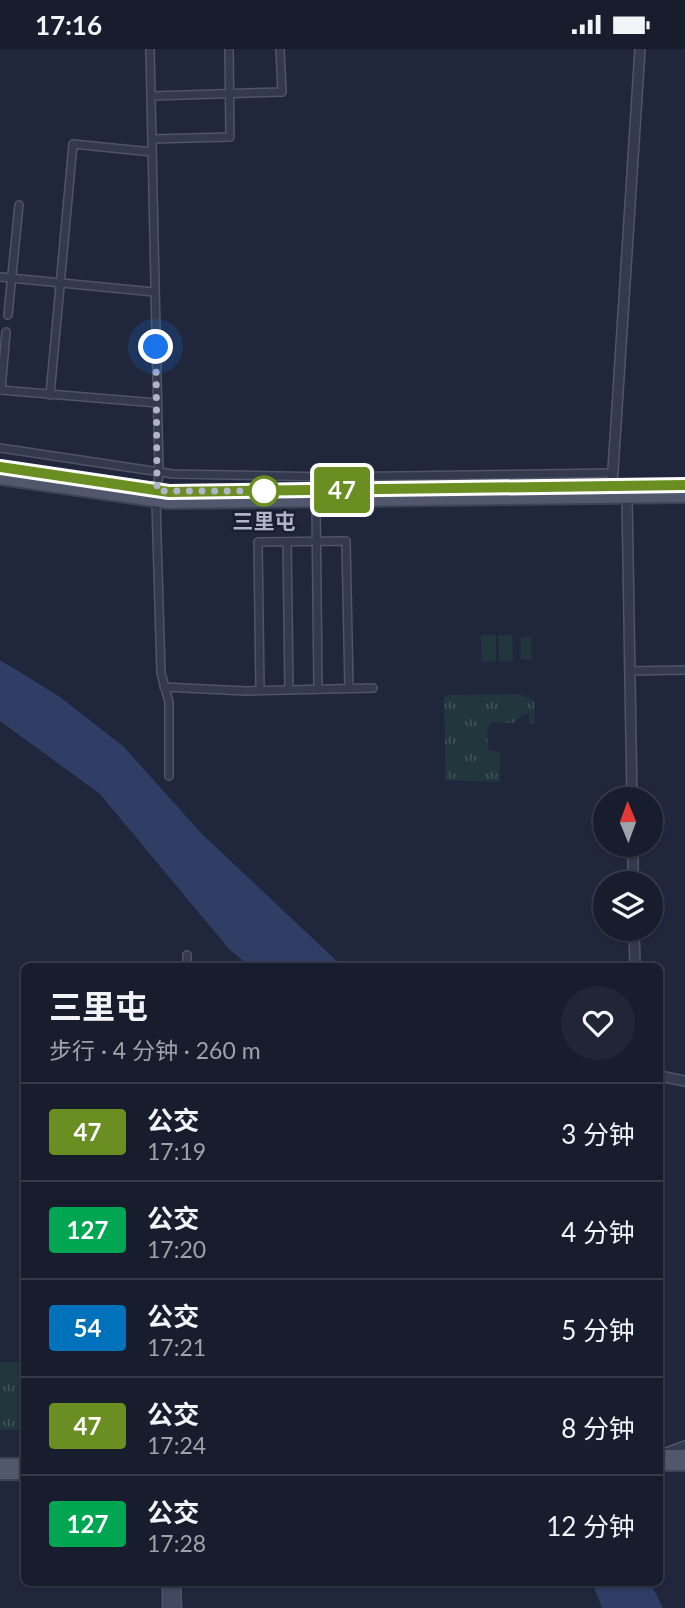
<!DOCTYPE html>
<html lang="zh">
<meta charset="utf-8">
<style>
body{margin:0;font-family:Lato,"Noto Sans SC",sans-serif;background:#212636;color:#f1f3f6;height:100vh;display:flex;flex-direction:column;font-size:26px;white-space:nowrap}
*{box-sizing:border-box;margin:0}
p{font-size:23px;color:#9fa2aa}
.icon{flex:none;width:38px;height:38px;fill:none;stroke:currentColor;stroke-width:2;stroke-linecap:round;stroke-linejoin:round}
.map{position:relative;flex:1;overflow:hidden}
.panel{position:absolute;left:21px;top:914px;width:642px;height:623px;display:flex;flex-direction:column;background:#181d2e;border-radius:10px;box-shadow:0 2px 5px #0004,0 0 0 2px #363b4a}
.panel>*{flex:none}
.badge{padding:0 14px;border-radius:5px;font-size:24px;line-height:46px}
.needle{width:46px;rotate:359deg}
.buttons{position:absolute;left:593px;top:738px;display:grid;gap:14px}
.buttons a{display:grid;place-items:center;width:70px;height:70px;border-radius:50%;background:#181d2e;box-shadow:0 2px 5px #0004,0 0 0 2px #363b4a;font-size:35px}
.you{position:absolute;width:35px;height:35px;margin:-18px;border:5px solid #fff;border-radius:50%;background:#1a73e8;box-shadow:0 0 0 10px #1a73e833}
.map>.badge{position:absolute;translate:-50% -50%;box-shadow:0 0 0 4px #fff}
.round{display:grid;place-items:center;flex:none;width:74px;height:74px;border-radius:37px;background:#212636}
.overview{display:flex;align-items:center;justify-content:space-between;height:119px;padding:0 28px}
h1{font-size:33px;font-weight:700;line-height:52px}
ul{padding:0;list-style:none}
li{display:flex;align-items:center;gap:21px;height:98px;padding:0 28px;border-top:2px solid #363b4a}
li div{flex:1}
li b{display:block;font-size:26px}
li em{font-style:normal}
li .badge{min-width:77px;font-weight:700;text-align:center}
.status{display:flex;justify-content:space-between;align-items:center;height:49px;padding:0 35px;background:#181d2e;direction:ltr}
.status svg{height:19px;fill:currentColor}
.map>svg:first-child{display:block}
.grass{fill:url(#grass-tufts)}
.pitch{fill:#22363e}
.water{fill:#303d64}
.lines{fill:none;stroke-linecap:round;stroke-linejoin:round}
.minor-casing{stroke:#4f5468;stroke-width:10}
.tertiary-casing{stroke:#4f5468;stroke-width:12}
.secondary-casing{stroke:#4f5468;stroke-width:13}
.primary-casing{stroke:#3d4356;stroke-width:14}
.minor{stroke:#343a4d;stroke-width:7}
.tertiary{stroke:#343a4d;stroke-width:9}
.secondary{stroke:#414860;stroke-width:10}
.primary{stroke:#51586d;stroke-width:10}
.line-casing{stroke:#fff;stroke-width:16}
.line{stroke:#6b8e23;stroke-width:10}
.walk{stroke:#afb4c9;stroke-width:7;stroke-dasharray:0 12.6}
.stop-dot{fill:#fff;stroke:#6b8e23;stroke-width:3.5}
.labels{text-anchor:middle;stroke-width:5;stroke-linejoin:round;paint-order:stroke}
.stop-label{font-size:21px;font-weight:bold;fill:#afb4c9;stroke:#191f32}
</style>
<div class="status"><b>17:16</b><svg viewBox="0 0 49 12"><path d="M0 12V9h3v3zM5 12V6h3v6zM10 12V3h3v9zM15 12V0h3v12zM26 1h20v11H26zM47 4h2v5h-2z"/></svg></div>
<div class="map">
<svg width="685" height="1559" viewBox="0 0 685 1559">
<defs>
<pattern id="grass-tufts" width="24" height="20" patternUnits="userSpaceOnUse" patternTransform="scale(1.75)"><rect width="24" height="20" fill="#22363e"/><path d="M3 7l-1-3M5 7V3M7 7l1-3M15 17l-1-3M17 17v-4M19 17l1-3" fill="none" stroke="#405159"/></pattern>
</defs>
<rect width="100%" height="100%" fill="#20273d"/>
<g class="grass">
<path d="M520 645 534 652 535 675H529V665H523L515 674 492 673 487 683 488 701 500 704V733L446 731 444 649 449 646Z"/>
<rect x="0" y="1313" width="24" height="68"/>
</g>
<g class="pitch">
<path d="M481 586H496V612L482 613Z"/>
<path d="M498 586H512L513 612 499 613Z"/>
<path d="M531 588V610H521V589Z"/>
</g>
<g class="water">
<path d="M0 611 60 648 124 698 201 784 342 917H249L229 900 100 745 0 672Z"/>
<path d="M592 1533H650L663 1559H602Z"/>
</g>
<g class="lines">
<g class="minor-casing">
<g id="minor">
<path d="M150 0 159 423 157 442"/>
<path d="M151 47 282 43 280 0"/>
<path d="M152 90 230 88 229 0"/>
<path d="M0 228 154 243"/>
<path d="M8 266 19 156"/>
<path d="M0 341 157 354"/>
<path d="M1 341 6 283"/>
<path d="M50 346 73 95 152 103"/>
<path d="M0 399 173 425 327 428 613 424"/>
<path d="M156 453 161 624 169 653V727"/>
<path d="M316 453 318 640"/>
<path d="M287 493 289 641"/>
<path d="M630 622 685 621"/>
<path d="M164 638 246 642 373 639"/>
<path d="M260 641 258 493 346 492 349 639"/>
<path d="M187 906V917"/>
<path d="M666 1403 685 1396"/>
</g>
</g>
<g class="tertiary-casing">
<g id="tertiary">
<path d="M612 437 640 0"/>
<path d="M627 448 632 751"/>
<path d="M633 796V835"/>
<path d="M634 880 635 917"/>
<path d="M660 1027 685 1032"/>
</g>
</g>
<g class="secondary-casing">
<g id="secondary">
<path d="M168 1533V1559"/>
<path d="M175 1533 176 1559"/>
</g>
</g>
<g class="primary-casing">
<g id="primary">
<path d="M0 418 169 443 685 436"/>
<path d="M0 430 168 454 685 448"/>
<path d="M660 1406H685"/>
<path d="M0 1415H24"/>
<path d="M660 1416H685"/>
<path d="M0 1425H24"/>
</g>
</g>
<use href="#minor" class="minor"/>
<use href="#tertiary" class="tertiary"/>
<use href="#secondary" class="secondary"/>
<use href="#primary" class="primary"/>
</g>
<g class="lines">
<g class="line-casing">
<path id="line" d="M0 418 169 443 685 436"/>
</g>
<use href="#line" class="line"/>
<path class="walk" d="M156 298 157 442H264"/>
</g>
<circle class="stop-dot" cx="264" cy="442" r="14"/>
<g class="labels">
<g class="stop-label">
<text x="264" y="480">三里屯</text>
</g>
</g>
</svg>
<div class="buttons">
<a><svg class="needle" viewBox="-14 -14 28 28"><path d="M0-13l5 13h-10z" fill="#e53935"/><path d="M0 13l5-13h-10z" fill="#9fa2aa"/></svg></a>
<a><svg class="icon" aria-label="layers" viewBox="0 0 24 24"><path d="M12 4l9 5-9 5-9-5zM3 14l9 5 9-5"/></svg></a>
</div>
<div class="you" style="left:156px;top:298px"></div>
<b class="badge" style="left:342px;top:441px;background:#6b8e23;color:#fff">47</b>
<section class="panel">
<div class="overview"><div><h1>三里屯</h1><p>步行 · 4 分钟 · 260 m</p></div><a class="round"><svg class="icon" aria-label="heart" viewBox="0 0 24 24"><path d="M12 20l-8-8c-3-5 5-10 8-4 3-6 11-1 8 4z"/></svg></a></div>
<ul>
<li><span class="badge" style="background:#6b8e23;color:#fff">47</span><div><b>公交</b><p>17:19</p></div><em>3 分钟</em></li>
<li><span class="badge" style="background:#00a651;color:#fff">127</span><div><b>公交</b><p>17:20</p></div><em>4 分钟</em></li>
<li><span class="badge" style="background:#0072bc;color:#fff">54</span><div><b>公交</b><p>17:21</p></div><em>5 分钟</em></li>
<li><span class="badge" style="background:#6b8e23;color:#fff">47</span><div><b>公交</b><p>17:24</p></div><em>8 分钟</em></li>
<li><span class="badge" style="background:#00a651;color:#fff">127</span><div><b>公交</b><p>17:28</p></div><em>12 分钟</em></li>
</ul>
</section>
</div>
